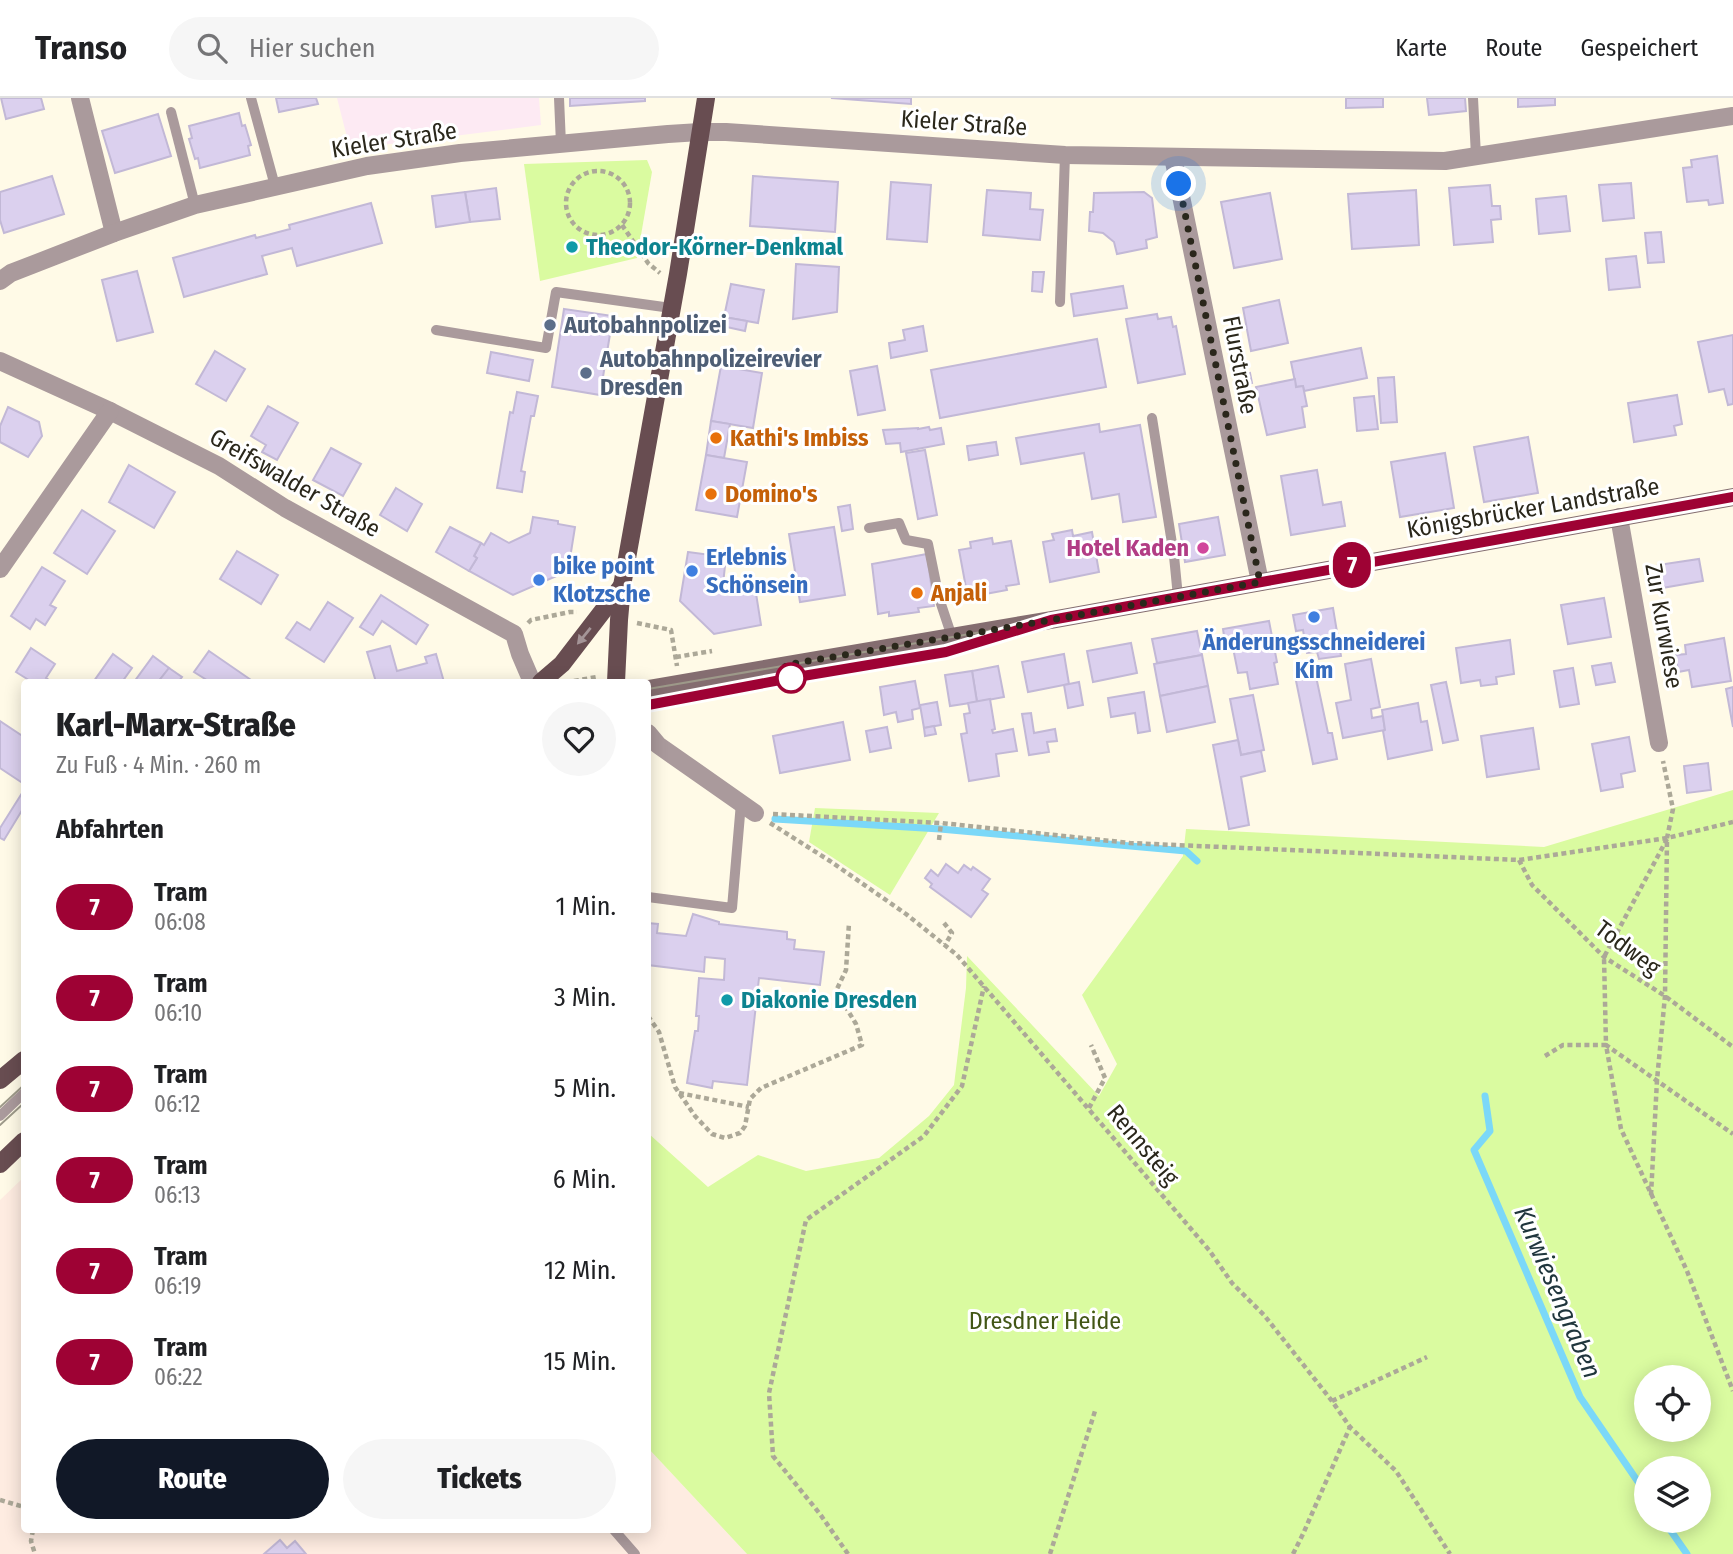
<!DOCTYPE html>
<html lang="de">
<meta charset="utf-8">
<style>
body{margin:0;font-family:"Fira Sans Condensed",sans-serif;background:#f6f6f6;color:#202124;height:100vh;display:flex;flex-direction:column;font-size:26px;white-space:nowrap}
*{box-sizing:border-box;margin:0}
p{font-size:23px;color:#757577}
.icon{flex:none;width:38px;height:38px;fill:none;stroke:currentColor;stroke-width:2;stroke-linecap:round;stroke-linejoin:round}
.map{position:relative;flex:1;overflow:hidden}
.drawer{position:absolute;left:21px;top:581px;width:630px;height:854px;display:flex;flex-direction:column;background:#fff;border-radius:7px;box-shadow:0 4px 18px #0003}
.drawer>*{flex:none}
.badge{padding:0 14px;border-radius:23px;font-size:24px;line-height:46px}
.tools{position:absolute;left:1634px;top:1267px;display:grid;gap:14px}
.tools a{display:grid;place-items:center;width:77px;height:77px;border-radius:50%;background:#fff;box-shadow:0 4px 18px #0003;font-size:35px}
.you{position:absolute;width:35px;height:35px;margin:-18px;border:5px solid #fff;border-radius:50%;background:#1a73e8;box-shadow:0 0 0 10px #1a73e833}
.map>.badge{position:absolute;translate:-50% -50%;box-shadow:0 0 0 4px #fff}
h2{padding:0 35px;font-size:26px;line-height:63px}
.round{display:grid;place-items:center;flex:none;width:74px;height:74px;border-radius:37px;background:#f6f6f6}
.summary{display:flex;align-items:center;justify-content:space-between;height:119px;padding:0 35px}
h1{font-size:33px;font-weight:800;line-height:52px}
.primary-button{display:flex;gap:14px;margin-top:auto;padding:14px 35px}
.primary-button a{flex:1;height:80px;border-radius:42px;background:#111827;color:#fff;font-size:28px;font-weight:800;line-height:80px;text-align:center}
.primary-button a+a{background:#f6f6f6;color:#202124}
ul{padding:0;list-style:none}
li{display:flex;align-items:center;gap:21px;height:91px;padding:0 35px}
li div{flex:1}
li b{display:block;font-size:26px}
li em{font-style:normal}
li .badge{min-width:77px;font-weight:700;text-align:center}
header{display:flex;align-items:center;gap:42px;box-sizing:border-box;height:98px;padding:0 35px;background:#fff;border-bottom:2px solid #e0e0e0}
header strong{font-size:33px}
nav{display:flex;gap:38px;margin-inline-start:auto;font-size:24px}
.search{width:490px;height:63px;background:#f6f6f6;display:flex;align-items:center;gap:18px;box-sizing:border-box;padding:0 24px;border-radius:38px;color:#757577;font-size:26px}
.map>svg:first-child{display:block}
.commercial{fill:#feece1}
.industrial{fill:#fdeaf3}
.green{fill:#dafba0;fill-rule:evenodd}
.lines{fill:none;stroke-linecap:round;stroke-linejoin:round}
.stream{stroke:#7bd8f8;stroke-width:7}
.building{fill:#dbd0ee;stroke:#c2b8d6;stroke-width:2}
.path{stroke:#aca898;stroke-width:4.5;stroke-dasharray:5 3.5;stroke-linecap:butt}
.service{stroke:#aa9a9c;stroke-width:10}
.minor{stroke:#aa9a9c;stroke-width:18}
.secondary{stroke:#846d70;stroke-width:18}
.primary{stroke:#684d51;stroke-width:18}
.tram{stroke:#9d9989;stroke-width:2}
.oneway{fill:#a49497}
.line-casing{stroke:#fff;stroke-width:16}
.line{stroke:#9e0234;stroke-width:10}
.walk{stroke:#2a271b;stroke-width:7;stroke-dasharray:0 12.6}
.culture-dot{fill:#0f9aa8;stroke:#fff;stroke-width:2.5}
.service-dot{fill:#5c6f8a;stroke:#fff;stroke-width:2.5}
.food-dot{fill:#e8710a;stroke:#fff;stroke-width:2.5}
.hotel-dot{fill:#d1479c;stroke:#fff;stroke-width:2.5}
.shop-dot{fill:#3f7fe0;stroke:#fff;stroke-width:2.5}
.stop-dot{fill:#fff;stroke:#9e0234;stroke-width:3.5}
.labels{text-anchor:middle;stroke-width:6;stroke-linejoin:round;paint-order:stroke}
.street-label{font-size:24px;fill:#2a271b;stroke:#fff}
.culture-label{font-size:24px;font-weight:bold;fill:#0d838f;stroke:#fff;text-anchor:start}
.service-label{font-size:24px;font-weight:bold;fill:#4e5e75;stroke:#fff;text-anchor:start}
.food-label{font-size:24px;font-weight:bold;fill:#c56008;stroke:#fff;text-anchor:start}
.hotel-label{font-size:24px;font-weight:bold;fill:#b23c85;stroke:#fff;text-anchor:end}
.shop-label{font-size:24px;font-weight:bold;fill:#366cbe;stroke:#fff;text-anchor:start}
.park-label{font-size:24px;fill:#425615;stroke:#fff}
.water-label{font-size:26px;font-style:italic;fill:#20363d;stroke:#fff}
</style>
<header>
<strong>Transo</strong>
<div class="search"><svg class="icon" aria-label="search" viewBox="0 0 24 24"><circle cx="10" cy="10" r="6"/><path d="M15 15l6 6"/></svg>Hier suchen</div>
<nav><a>Karte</a><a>Route</a><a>Gespeichert</a></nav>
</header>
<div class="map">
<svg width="1733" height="1456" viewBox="0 0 1733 1456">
<rect width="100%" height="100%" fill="#fffae7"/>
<path class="commercial" d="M24 1079V1432H648V1350L747 1456H0V1102Z"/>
<path class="industrial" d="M337 0H539L541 27 350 51Z"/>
<g class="green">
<path d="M647 62 652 74 637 160 540 183 524 66Z"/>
<path d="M1733 692V1456H747L648 1350V1035L708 1089 758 1057 806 1073 879 1060 929 1018 954 987 966 890 967 858 1099 998 1117 966 1082 897 1183 758 1186 731 1544 749ZM1647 1279H1699V1332H1647ZM1699 1370V1423H1647V1370Z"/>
<path d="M815 710 939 715 890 797 809 744Z"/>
</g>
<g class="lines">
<g class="stream">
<path d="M775 721 940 731 1186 753 1197 763"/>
<path d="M1485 998 1490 1033 1474 1052 1580 1299 1647 1397"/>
<path d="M1664 1423 1687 1456"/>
</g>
</g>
<g class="building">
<path d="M1 0H41L44 11 6 21Z"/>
<path d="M276 0H316L318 6 279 14Z"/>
<path d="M570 0H645V3L570 8Z"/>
<path d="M831 0H911V6Z"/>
<path d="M1346 0H1383V9L1346 10Z"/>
<path d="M1427 0H1465L1466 13 1429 17Z"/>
<path d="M1518 0H1555V7L1518 9Z"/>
<path d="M239 15 242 28 245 27 251 47 248 48 250 57 200 70 198 60 195 61 189 41 192 40 189 28Z"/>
<path d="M158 16 171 58 115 75 102 33Z"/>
<path d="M1717 58 1723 105 1709 107 1708 102 1687 104 1683 70 1692 69 1691 62Z"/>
<path d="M52 78 64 116 4 135 0 122V94Z"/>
<path d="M753 78 838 84 835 134 750 128Z"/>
<path d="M891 84 931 87 927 144 887 141Z"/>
<path d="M1631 85 1634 120 1603 123 1599 87Z"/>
<path d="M1490 87 1492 108H1500L1501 121 1491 122 1493 144 1454 147 1449 90Z"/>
<path d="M496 90 500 121 470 124 465 94Z"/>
<path d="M987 92 1031 95 1030 111 1043 112 1040 142 983 137Z"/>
<path d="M1416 92 1419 147 1352 151 1348 96Z"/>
<path d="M465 94 470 124 436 129 432 98Z"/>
<path d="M1144 94 1152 100 1157 139 1146 142 1147 150 1117 156 1114 144 1103 135 1089 133 1090 114H1093L1094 95Z"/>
<path d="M1270 95 1282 161 1234 170 1221 104Z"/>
<path d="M1566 98 1570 133 1539 136 1536 101Z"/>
<path d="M371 105 382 145 297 168 292 150 262 158 267 176 184 199 173 160 255 137 256 140 290 131 289 127Z"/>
<path d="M1661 134 1664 164 1648 165 1645 135Z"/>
<path d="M1636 158 1640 189 1609 192 1606 161Z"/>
<path d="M796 166 839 169 837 214 793 221Z"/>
<path d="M137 173 153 234 117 243 102 182Z"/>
<path d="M1033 174H1044L1042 194 1032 193Z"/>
<path d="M731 186 764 192 758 225 724 219Z"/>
<path d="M1123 188 1127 210 1074 218 1071 196Z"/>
<path d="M1279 202 1288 245 1251 253 1243 210Z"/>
<path d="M564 211 613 218 600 297 552 289Z"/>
<path d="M1157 216 1158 221 1171 219 1173 229 1176 228 1185 276 1138 285 1126 221Z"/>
<path d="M724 219 747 223 745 233 722 228Z"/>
<path d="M923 228 927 253 891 260 889 245 905 242 903 232Z"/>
<path d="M1733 237V306L1728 307 1724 291 1709 294 1698 244Z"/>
<path d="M1097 241 1106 289 940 320 931 272Z"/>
<path d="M1361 250 1367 280 1304 293 1303 288 1296 289 1291 264Z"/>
<path d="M215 253 245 271 226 303 196 286Z"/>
<path d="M491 254 533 262 529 283 487 275Z"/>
<path d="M721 268 762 275 753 330 711 323Z"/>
<path d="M877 268 885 312 858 317 850 273Z"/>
<path d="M1250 275 1252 285 1242 287 1240 277Z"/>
<path d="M1394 279 1397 324 1381 325 1378 280Z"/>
<path d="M1295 281 1296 289 1303 288 1307 308 1302 309 1305 329 1267 337 1256 289Z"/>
<path d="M517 294 538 298 534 318H531L521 373 525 374 522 394 497 390 510 314 513 315Z"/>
<path d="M1677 297 1682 326 1674 328 1676 337 1634 344 1628 305Z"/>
<path d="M1374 298 1378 331 1357 333 1354 300Z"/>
<path d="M268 308 298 325 277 362 262 354 266 347 251 338Z"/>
<path d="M8 309 39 324 42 338 28 359 0 344V328Z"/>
<path d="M711 323 730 326 724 360 706 357Z"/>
<path d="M1099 326 1100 334 1140 327 1156 419 1123 424 1119 396 1092 401 1084 355 1021 366 1016 340Z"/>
<path d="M929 329 930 332 941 330 944 346 901 354 900 345 886 346 883 332 918 330V331Z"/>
<path d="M1528 339 1538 395 1484 404 1474 349Z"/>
<path d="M996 344 998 357 969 362 967 348Z"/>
<path d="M331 350 361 366 343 398 313 382Z"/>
<path d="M925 352 937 417 918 421 906 355Z"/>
<path d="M1445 355 1454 410 1400 419 1391 364Z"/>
<path d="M706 357 747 364 737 419 696 412Z"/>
<path d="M129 367 175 394 154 430 109 404Z"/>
<path d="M1317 372 1323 407 1341 404 1345 428 1291 437 1281 378Z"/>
<path d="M396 390 422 406 407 433 380 417Z"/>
<path d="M850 407 853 431 842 433 838 409Z"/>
<path d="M82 412 115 433 87 476 54 455Z"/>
<path d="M533 419 558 423V426L575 429 568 473 513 497 469 473 477 460 474 458 481 445 484 447 491 435 509 445 530 435Z"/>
<path d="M1218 419 1225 457 1185 464 1179 426Z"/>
<path d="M450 429 481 445 474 458 477 460 469 473 436 454Z"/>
<path d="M834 429 845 497 800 504 789 436Z"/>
<path d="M1072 432 1073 438 1092 434 1099 474 1050 484 1043 444 1054 442 1052 436Z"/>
<path d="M992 440 993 446 1011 443 1019 486 1006 488 1007 492 980 497V493L967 495 959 452 971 450 970 444Z"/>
<path d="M237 453 278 477 261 506 220 481Z"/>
<path d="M688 454 726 459 723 486 730 493 755 489 761 527 714 536 680 503Z"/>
<path d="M927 456 934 508 918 510 919 514 889 518V514L878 516 872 466Z"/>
<path d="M1699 461 1703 483 1662 490 1658 467Z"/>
<path d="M42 469 65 483 50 507 56 510 45 527 36 521 30 531 11 518Z"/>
<path d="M381 497 428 527 416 546 382 523 373 537 360 529Z"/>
<path d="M1604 500 1611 539 1568 546 1561 507Z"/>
<path d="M328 504 353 520 324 564 286 540 297 524 310 532Z"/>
<path d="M1333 510 1341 558 1319 561 1317 554 1307 555 1303 532 1296 533 1293 517Z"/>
<path d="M1269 523 1277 564 1274 565 1278 586 1250 591 1247 574 1238 575 1233 550 1226 551 1223 531Z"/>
<path d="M1197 533 1202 557 1157 565 1152 541Z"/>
<path d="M1724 540 1731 583 1692 589 1689 572 1678 574 1676 557 1686 556 1685 547Z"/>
<path d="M1510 542 1514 576 1496 579 1497 586 1481 588 1480 582 1461 585 1456 550Z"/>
<path d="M1131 545 1137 575 1093 584 1087 553Z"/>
<path d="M390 548 397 573 427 565 425 559 436 556 444 584H376L367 554Z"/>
<path d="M31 550 55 566 46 580 52 584H32L16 574Z"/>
<path d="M209 553 254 584H210L194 574Z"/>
<path d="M113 556 132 570 122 584H95L94 583Z"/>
<path d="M1064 556 1069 586 1028 594 1022 564Z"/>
<path d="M1202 557 1208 588 1160 598 1154 566Z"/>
<path d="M153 558 169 570 158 584H134Z"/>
<path d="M1371 561 1380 609 1371 611 1372 620 1383 618 1385 632 1343 640 1336 605 1351 602 1345 566Z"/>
<path d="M1611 565 1615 584 1596 587 1592 568Z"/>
<path d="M998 568 1004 599 977 604 972 573Z"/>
<path d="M1314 569 1328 635H1332L1337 661 1313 666 1294 573Z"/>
<path d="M169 570 182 579 178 584H158Z"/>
<path d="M1573 570 1579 606 1560 609 1554 573Z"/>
<path d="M972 573 977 604 950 608 945 577Z"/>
<path d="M915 583 920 610 912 612 913 621 898 624 896 614 884 617 880 589Z"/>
<path d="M1079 584 1083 607 1068 610 1064 587Z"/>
<path d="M1446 584 1458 642 1443 645 1431 587Z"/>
<path d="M1208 588 1215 624 1167 634 1160 598Z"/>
<path d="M1733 589V629L1726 591Z"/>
<path d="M1144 594 1150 633 1138 635 1135 615 1111 619 1108 600Z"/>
<path d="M1253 597 1264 652 1241 657 1230 601Z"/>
<path d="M990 601 995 631 992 632 993 635 1013 631 1017 653 996 656 999 678 969 683 961 636 967 635 964 616 970 615 968 605Z"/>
<path d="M937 604 941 627 924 630 920 607Z"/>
<path d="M1418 605 1421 624 1427 623 1432 652 1388 661 1383 633 1385 632 1382 612Z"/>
<path d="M1031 615 1034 635 1055 631 1057 643 1047 644 1049 654 1029 657 1022 616Z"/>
<path d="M0 623 24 639V686L0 670Z"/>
<path d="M843 624 850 662 780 675 773 638Z"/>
<path d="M934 628 936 636 925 638 924 630Z"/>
<path d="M887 629 891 650 870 654 866 633Z"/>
<path d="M1533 630 1539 671 1487 679 1481 638Z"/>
<path d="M1629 639 1635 673 1621 676 1623 689 1601 693 1592 646Z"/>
<path d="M1238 642 1241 657 1261 653 1265 673 1241 679 1249 727 1229 731 1213 647Z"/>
<path d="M1708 665 1711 692 1687 695 1684 668Z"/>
<path d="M24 692V709L4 742 0 740V730Z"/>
<path d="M946 766 958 775 964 767 971 772 973 769 990 781 982 792 988 796 971 819 930 789 932 786 925 780 931 772 938 778Z"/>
<path d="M693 816 719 824V826L787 834V841L795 842 794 851 824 854 820 887 759 880 747 987 713 983 712 990 687 985 695 933H698L699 918H696L699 880 724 882 725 861 705 859 704 874 648 867V825L658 826 657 835 686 838Z"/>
<path d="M280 1442 287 1450 295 1443 306 1456H264Z"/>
</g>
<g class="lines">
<g class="path">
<circle cx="598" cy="105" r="32"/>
<path d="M622 127 648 165 660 175"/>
<path d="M528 525 531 522 570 514H577"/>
<path d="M637 525 671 532 677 568"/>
<path d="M676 559 712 553"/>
<path d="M574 583 597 579"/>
<path d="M773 716 941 725 1130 745 1519 762 1667 740 1733 724"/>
<path d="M770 725 830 763 906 816 957 857 1209 1152 1232 1185 1264 1217 1332 1303 1350 1329 1396 1373 1450 1456"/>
<path d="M1667 741 1604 859 1606 947 1733 1036"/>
<path d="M939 742 941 725"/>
<path d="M1519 762 1532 787 1604 859 1665 898 1733 949"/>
<path d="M944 825 952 835 945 847"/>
<path d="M648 918 659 934 675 989 695 1018 712 1036 725 1040 740 1035 745 1028 750 1001 761 990 862 947 856 926 836 893 846 872 849 825"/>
<path d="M1545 958 1563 947H1606L1621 1031 1687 1173 1733 1293"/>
<path d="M679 995 749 1009"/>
<path d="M1089 1010 1105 980 1091 947"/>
<path d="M1651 1097 1657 982 1665 898 1667 740 1673 711 1663 663"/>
<path d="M1332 1303 1427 1259"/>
<path d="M0 1402 24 1409"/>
<path d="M33 1432 31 1443 35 1456"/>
<path d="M848 1456 820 1416 773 1358 769 1295 806 1122 924 1038 962 988 984 888"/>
<path d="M1050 1456 1095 1313"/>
<path d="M1293 1456 1303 1436 1350 1329"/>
</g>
<g class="service">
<path d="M251 0 275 88"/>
<path d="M559 0 561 46"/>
<path d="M1473 0 1476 58"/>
<path d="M171 14 195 107"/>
<path d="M1060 204 1065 57"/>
<path d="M436 232 546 250 556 194 671 210"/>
<path d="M1152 320 1174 458 1178 499"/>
<path d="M869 430 899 425 906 442 928 446 939 500 952 539"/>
<path d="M648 799 732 810 741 705"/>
<path d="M0 1018 24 995"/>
<path d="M614 1432 635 1456"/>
</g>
<g class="minor">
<path d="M80 0 114 135"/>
<path d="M1173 59 1260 484"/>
<path d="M0 183 11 175 114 135 195 107 367 68 460 55 668 36 700 34H726L1065 57 1445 63 1733 18"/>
<path d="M0 263 110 313 219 368 285 410 514 536 520 556 532 584"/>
<path d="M1619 419 1659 645"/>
<path d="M0 471 110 313"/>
<path d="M648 635 658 647 755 715"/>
</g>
<path class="secondary" d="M648 591 1051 522 1733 399"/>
<g class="primary">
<path d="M541 584 562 566 622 488"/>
<path d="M616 584 619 522 622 488 678 176 706 0"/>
<path d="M0 982 24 962"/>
<path d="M0 1066 24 1043"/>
</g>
<g class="tram">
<path d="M648 591 1051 522 1733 399"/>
<path d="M648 606 791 580 946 554 998 539"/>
<path d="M0 1009 24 987"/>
<path d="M0 1027 24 1005"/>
</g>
</g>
<defs><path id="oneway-solid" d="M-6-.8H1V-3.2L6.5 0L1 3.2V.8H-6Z" transform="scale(1.75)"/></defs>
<use class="oneway" href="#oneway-solid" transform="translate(584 538) rotate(129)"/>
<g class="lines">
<g class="line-casing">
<path id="line" d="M648 607 791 580 946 554 1051 522 1733 399"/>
</g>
<use href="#line" class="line"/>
<path class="walk" d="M791 580 785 567 1051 522 1260 484 1179 86"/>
</g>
<g class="culture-dot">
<circle cx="572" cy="149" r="7"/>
<circle cx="727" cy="902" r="7"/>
</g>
<g class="service-dot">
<circle cx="550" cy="227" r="7"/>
<circle cx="586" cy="275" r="7"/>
</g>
<g class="food-dot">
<circle cx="716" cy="340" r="7"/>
<circle cx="711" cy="396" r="7"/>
<circle cx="917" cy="495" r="7"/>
</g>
<circle class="hotel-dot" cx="1203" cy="450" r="7"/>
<g class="shop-dot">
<circle cx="692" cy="473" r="7"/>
<circle cx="539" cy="482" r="7"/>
<circle cx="1314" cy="519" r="7"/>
</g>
<circle class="stop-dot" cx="791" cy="580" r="14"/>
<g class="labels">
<g class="street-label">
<text transform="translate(964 25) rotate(4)" y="8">Kieler Straße</text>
<text transform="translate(394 42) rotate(-9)" y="8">Kieler Straße</text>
<text transform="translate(1240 267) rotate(79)" y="8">Flurstraße</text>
<text transform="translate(295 385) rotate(30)" y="8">Greifswalder Straße</text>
<text transform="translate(1533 410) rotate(-10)" y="8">Königsbrücker Landstraße</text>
<text transform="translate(1664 528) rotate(80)" y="8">Zur Kurwiese</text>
<text transform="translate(1628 850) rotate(37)" y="8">Todweg</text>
<text transform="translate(1143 1047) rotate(50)" y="8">Rennsteig</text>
</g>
<g class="culture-label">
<text x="586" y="157">Theodor-Körner-Denkmal</text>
<text x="741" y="910">Diakonie Dresden</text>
</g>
<g class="service-label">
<text x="564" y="235">Autobahnpolizei</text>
<text x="600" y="269">Autobahnpolizeirevier<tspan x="600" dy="28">Dresden</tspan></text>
</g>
<g class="food-label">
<text x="730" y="348">Kathi's Imbiss</text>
<text x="725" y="404">Domino's</text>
<text x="931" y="503">Anjali</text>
</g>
<g class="hotel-label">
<text x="1189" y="458">Hotel Kaden</text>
</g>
<g class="shop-label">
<text x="706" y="467">Erlebnis<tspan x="706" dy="28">Schönsein</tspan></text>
<text x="553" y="476">bike point<tspan x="553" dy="28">Klotzsche</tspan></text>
<text x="1314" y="552" text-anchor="middle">Änderungsschneiderei<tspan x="1314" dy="28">Kim</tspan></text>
</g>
<g class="park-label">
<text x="1045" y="1231">Dresdner Heide</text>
</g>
<g class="water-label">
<text transform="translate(1558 1194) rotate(67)" y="9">Kurwiesengraben</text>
</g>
</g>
</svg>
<div class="tools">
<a><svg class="icon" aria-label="locate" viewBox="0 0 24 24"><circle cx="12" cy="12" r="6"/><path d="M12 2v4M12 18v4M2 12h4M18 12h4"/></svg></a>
<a><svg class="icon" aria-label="layers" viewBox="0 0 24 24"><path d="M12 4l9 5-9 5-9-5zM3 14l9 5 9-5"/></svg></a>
</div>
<div class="you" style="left:1179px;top:86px"></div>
<b class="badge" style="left:1352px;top:467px;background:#9e0234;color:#fff">7</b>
<section class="drawer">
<div class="summary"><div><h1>Karl-Marx-Straße</h1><p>Zu Fuß · 4 Min. · 260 m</p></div><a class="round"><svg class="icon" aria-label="heart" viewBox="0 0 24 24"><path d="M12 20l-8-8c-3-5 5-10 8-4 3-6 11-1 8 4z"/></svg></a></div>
<h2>Abfahrten</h2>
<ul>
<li><span class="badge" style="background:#9e0234;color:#fff">7</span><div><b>Tram</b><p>06:08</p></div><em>1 Min.</em></li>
<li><span class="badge" style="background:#9e0234;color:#fff">7</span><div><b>Tram</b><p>06:10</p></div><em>3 Min.</em></li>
<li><span class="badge" style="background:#9e0234;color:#fff">7</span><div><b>Tram</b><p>06:12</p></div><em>5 Min.</em></li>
<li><span class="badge" style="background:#9e0234;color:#fff">7</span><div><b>Tram</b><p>06:13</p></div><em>6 Min.</em></li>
<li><span class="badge" style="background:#9e0234;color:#fff">7</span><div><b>Tram</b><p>06:19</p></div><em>12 Min.</em></li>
<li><span class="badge" style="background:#9e0234;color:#fff">7</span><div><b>Tram</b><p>06:22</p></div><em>15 Min.</em></li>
</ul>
<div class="primary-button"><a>Route</a><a>Tickets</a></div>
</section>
</div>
